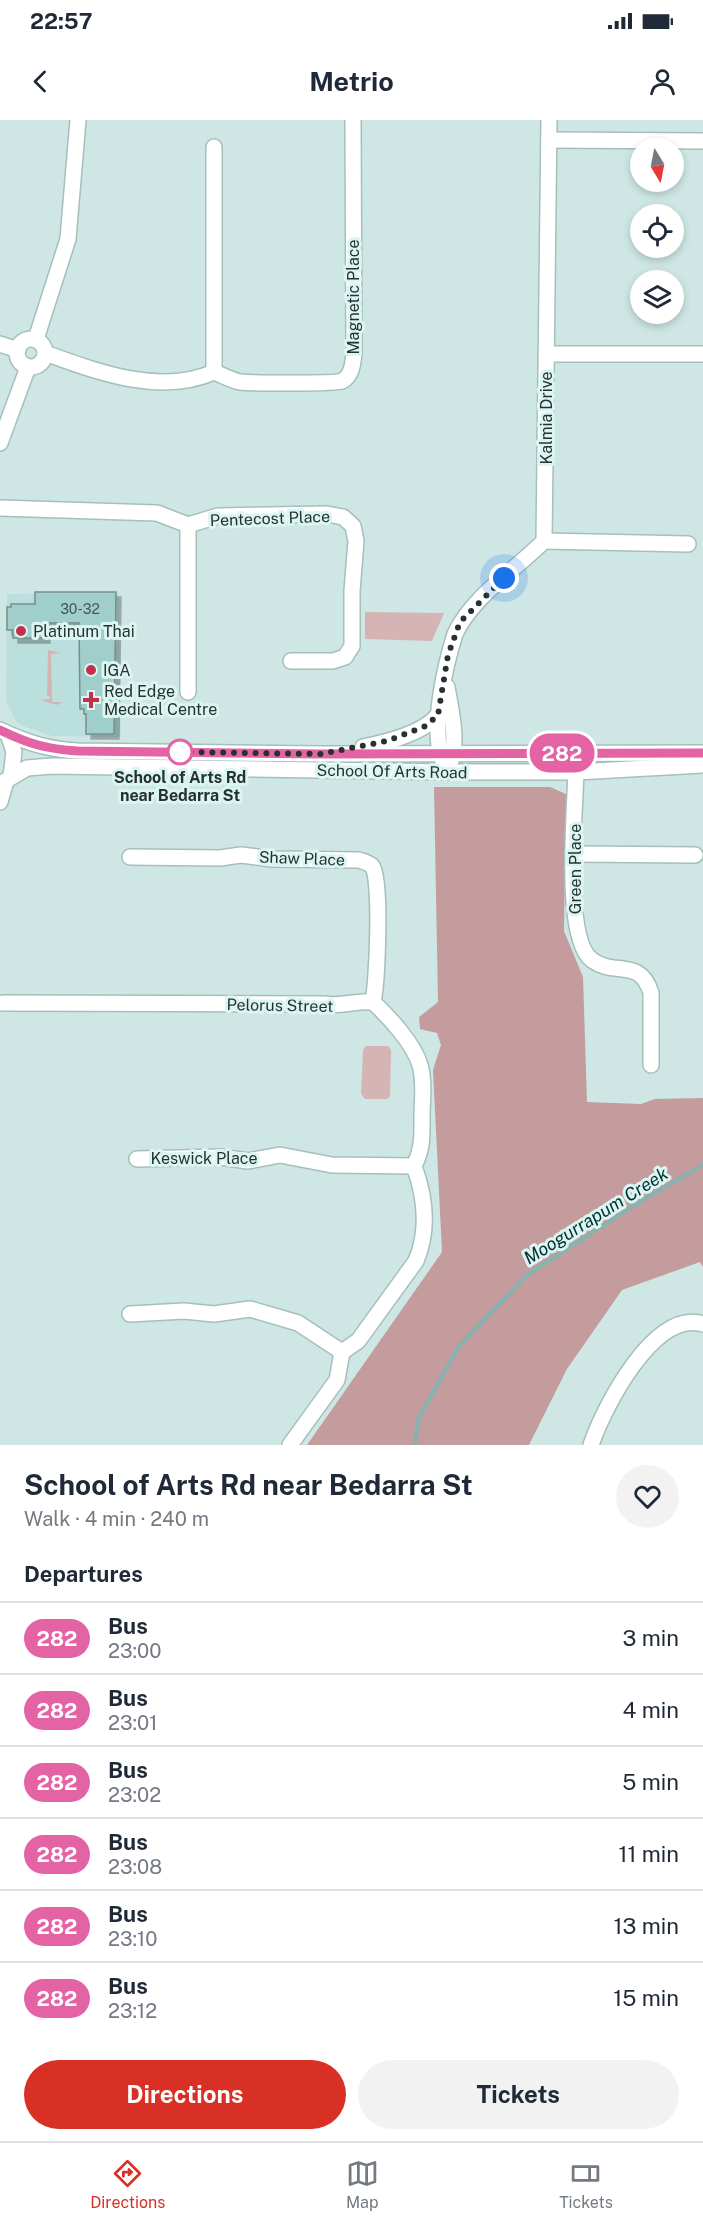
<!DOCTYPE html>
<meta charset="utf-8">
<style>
body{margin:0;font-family:"Public Sans",sans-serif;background:#f2f2f3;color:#1f2937;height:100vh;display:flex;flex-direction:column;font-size:22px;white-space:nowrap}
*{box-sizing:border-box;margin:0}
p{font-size:20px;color:#747a83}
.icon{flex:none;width:33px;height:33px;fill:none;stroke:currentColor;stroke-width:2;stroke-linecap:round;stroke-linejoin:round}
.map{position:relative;height:1325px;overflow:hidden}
.sheet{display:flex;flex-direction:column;background:#fff;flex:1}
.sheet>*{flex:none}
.badge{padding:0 12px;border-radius:20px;font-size:21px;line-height:39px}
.needle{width:39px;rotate:170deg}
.tools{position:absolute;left:630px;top:18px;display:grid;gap:12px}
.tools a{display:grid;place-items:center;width:54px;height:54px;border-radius:50%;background:#fff;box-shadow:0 3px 9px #0003;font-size:30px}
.you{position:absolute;width:30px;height:30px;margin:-15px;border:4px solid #fff;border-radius:50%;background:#1a73e8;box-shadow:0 0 0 9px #1a73e833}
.map>.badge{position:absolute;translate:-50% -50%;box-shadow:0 0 0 3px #fff}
h2{padding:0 24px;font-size:22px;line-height:54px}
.round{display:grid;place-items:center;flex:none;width:63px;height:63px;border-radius:32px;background:#f2f2f3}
.head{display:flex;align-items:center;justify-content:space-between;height:102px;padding:0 24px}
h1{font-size:28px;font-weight:700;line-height:45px}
.action{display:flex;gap:12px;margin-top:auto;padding:12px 24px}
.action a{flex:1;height:69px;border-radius:36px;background:#d93025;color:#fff;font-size:24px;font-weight:700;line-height:69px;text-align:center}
.action a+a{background:#f2f2f3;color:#1f2937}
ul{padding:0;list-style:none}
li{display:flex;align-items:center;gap:18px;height:72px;padding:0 24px;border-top:2px solid #e0e1e3}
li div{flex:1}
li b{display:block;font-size:22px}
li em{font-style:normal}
li .badge{min-width:66px;font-weight:700;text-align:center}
.status{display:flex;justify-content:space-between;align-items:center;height:42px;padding:0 30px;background:#fff;direction:ltr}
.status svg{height:16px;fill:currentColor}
header{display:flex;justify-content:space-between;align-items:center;height:78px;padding:0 24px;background:#fff;font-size:27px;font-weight:700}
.dock{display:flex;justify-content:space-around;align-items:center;height:84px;border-top:2px solid #e0e1e3;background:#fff;font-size:16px;color:#747a83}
.dock a{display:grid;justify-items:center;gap:3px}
.dock .current{color:#d93025}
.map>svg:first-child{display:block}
.built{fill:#bbdfdc}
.green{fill:#d4b4b5}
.forest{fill:#c49c9d}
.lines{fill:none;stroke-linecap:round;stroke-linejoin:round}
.stream{stroke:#86b3b0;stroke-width:4}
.building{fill:#a0cecb;stroke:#768e8c;stroke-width:1.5;filter:url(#shadow)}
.minor-casing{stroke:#a6bfbd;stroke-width:18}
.minor{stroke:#fff;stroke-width:15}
.line-casing{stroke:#fff;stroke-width:14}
.line{stroke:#e463a4;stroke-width:9}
.walk{stroke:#273130;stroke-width:6;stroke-dasharray:0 10.8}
.poi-dot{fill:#c2314b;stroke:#dbf5f2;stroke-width:2}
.stop-dot{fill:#fff;stroke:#e463a4;stroke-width:3}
.labels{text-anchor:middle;stroke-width:6;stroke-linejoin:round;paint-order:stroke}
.number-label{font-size:14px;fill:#455857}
.street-label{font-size:16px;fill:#273130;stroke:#dbf5f2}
.poi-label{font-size:16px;fill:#273130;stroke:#dbf5f2;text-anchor:start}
.stop-label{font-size:16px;font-weight:bold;fill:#273130;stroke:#dbf5f2}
.water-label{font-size:18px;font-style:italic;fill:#02312f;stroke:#dbf5f2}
</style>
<div class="status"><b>22:57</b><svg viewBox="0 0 49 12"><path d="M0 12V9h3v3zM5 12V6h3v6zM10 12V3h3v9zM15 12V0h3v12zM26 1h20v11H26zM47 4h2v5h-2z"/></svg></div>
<header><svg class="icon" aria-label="back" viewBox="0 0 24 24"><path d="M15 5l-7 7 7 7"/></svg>Metrio<svg class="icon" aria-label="person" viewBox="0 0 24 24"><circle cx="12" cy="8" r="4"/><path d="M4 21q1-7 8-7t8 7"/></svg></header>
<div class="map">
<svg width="703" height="1325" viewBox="0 0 703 1325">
<defs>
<filter id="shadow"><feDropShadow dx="5" dy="5" stdDeviation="0" flood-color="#0004"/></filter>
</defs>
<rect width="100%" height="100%" fill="#cee7e5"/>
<path class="built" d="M118 473 121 617 52 616 23 606 16 601 6 581 7 474Z"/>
<g class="green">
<path d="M365 492 444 493 432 521 365 519Z"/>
<path d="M48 530 61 533 51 534 52 582H62L57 585 41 580 50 579V576H47Z"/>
<path d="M366 926H388L391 930 390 976 387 979H365L361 974 363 930Z"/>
</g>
<path class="forest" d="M434 667H550L566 674 564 811 583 857 587 982 641 984 655 979 703 978V1147L700 1142 622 1170 567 1249 529 1325H307L442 1132 433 950 441 925 437 913 420 909 419 897 438 882Z"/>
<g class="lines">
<path class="stream" d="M415 1325 418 1299 459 1226 527 1155 644 1079 703 1045"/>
</g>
<path class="building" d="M35 472H116L114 614H86V594H84V589H80L79 503H45V518H13V510H7V487H11V484H35Z"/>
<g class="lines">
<g class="minor-casing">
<g id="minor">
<path d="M549 20 703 21"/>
<circle cx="31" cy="233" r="14"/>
<path d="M36 219 68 119 78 0"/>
<path d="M0 224 18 230"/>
<path d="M45 233C98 252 160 276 214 252 222 255 231 260 240 262 249 263 336 264 342 261 352 256 353 243 354 233L353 0"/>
<path d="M546 234H703"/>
<path d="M214 252V27"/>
<path d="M0 323 28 247"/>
<path d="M0 388 157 393 188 405 218 396 327 394 343 397 353 406 356 421 352 471V526L345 537 333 541H291"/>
<path d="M544 421 688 424"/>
<path d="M447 567C451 590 458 618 451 641"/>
<path d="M188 572V405"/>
<path d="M0 610C27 623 48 629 77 631L321 634 703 633"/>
<path d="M8 614 14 632 11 656"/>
<path d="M363 627C387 622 422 614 438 595"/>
<path d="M443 641C430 610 445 546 455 514 472 477 515 450 544 421L549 0"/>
<path d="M576 652C575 688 563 820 592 840 615 857 640 837 651 873V945"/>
<path d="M0 664 27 648 52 646 447 652H576L703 645"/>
<path d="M0 682 6 661"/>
<path d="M574 734 695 735"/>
<path d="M130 737 220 738 241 735 272 739 359 740C362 741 369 743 372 746 382 758 377 864 373 882"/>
<path d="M3 883 326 884C342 887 357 880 373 882 389 897 414 924 420 945 425 962 422 979 422 996 422 1016 423 1028 414 1046 425 1076 429 1110 416 1141L358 1221 342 1232 337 1260 290 1325"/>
<path d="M137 1039 220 1037 248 1041 280 1035 332 1045 414 1046"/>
<path d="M130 1194 184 1191 214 1194 250 1189 298 1203 342 1232"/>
<path d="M591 1325C604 1287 654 1189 703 1204"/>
</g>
</g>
<use href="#minor" class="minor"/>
</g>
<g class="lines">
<g class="line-casing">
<path id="line" d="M0 610C29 624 46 629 78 631L321 634 703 633"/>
</g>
<use href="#line" class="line"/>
<path class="walk" d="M180 632 321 634 387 621 426 606 438 595 448 535 460 502 504 458"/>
</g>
<g class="poi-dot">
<circle cx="21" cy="511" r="6"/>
<circle cx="91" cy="550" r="6"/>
<path d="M88 571h6v6h6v6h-6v6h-6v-6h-6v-6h6z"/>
</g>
<circle class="stop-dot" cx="180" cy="632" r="12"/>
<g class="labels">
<g class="number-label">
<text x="80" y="494">30-32</text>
</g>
<g class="street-label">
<text transform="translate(353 177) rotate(-90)" y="6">Magnetic Place</text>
<text transform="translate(546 298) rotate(-90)" y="6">Kalmia Drive</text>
<text transform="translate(270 398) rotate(-2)" y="6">Pentecost Place</text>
<text transform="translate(392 651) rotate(1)" y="6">School Of Arts Road</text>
<text transform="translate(302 738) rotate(2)" y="6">Shaw Place</text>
<text transform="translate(575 749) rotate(-90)" y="6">Green Place</text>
<text transform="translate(280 885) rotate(1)" y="6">Pelorus Street</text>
<text x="204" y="1044">Keswick Place</text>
</g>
<g class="poi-label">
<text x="33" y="517">Platinum Thai</text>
<text x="103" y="556">IGA</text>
<text x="104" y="577">Red Edge<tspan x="104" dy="18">Medical Centre</tspan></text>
</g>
<g class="stop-label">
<text x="180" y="663">School of Arts Rd<tspan x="180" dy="18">near Bedarra St</tspan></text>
</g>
<g class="water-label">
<text transform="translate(596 1096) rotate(-32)" y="6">Moogurrapum Creek</text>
</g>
</g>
</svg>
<div class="tools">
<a><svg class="needle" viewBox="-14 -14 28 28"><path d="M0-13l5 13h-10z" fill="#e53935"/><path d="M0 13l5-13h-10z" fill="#747a83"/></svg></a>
<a><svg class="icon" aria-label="locate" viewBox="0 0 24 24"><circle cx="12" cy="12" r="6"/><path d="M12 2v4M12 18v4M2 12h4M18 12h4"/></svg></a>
<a><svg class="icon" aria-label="layers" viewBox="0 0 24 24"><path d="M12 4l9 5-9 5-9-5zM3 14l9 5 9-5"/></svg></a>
</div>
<div class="you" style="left:504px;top:458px"></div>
<b class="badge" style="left:562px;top:633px;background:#e463a4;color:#fff">282</b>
</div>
<section class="sheet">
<div class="head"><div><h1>School of Arts Rd near Bedarra St</h1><p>Walk · 4 min · 240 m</p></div><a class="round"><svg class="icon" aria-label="heart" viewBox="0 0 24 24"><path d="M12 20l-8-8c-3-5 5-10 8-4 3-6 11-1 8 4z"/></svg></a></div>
<h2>Departures</h2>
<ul>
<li><span class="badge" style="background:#e463a4;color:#fff">282</span><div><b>Bus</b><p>23:00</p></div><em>3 min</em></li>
<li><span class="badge" style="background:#e463a4;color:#fff">282</span><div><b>Bus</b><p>23:01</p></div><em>4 min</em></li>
<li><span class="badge" style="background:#e463a4;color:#fff">282</span><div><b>Bus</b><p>23:02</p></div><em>5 min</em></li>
<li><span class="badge" style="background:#e463a4;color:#fff">282</span><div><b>Bus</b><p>23:08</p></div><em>11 min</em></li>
<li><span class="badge" style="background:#e463a4;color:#fff">282</span><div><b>Bus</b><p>23:10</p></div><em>13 min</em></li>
<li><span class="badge" style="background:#e463a4;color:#fff">282</span><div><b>Bus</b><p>23:12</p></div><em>15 min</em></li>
</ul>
<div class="action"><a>Directions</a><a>Tickets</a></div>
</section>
<nav class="dock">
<a class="current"><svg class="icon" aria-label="directions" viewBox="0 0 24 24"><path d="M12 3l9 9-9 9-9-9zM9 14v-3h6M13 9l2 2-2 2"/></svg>Directions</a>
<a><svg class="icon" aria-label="map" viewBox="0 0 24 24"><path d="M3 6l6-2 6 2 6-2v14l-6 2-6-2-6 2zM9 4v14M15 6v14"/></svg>Map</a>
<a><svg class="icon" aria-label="tickets" viewBox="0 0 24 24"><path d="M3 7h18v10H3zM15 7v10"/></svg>Tickets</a>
</nav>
